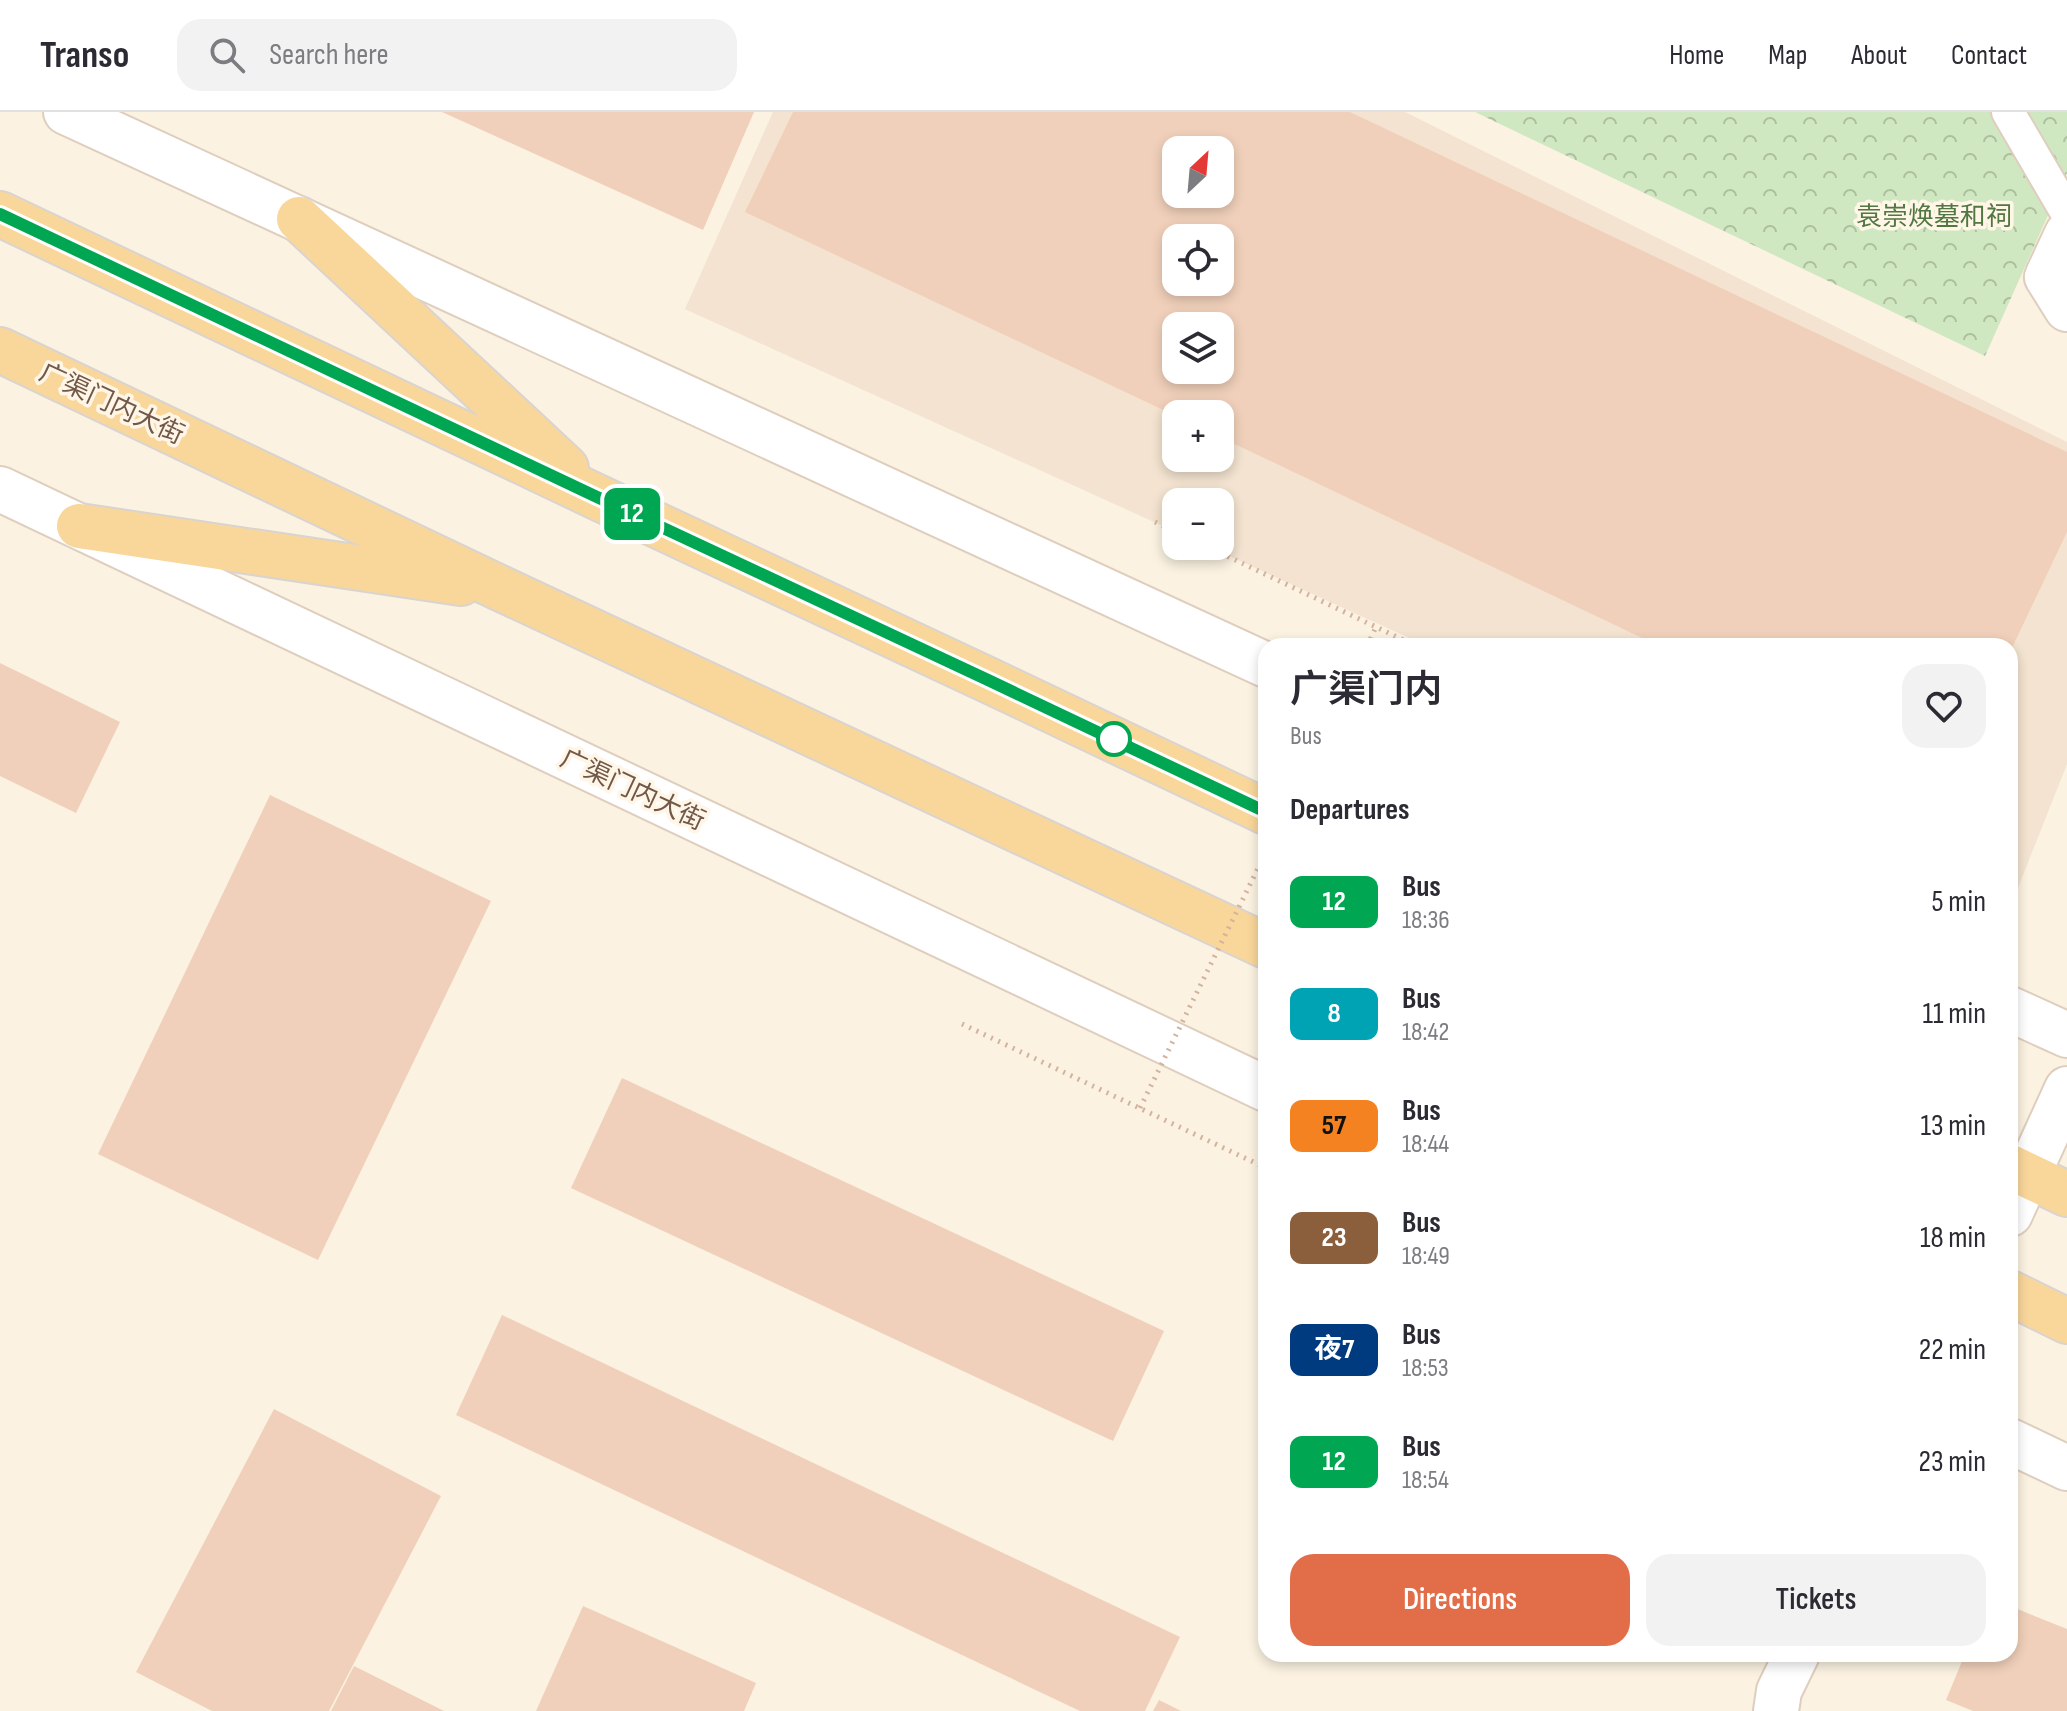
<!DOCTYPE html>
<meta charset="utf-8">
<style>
body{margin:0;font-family:"Sofia Sans Condensed","Noto Sans SC",sans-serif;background:#f2f2f3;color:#2b2b33;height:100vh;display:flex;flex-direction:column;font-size:30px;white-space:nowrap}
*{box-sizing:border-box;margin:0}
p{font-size:26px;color:#7c7c81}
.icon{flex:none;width:44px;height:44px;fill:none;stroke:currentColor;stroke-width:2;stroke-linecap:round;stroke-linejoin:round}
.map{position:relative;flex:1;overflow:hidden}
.side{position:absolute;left:1258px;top:526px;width:760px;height:1024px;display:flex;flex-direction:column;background:#fff;border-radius:24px;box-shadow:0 4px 12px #0003}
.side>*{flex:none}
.badge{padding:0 16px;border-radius:12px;font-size:28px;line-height:52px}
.needle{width:52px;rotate:26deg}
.controls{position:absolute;left:1162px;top:24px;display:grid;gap:16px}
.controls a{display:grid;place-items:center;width:72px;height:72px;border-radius:16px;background:#fff;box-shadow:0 4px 12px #0003;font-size:40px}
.map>.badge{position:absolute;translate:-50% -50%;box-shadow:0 0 0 4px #fff}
h2{padding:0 32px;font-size:30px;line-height:72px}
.round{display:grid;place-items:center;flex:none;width:84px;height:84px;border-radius:24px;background:#f2f2f3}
.headline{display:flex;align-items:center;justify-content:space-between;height:136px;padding:0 32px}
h1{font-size:38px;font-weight:600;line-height:60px}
.cta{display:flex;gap:16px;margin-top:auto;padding:16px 32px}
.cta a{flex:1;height:92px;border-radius:24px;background:#e26d49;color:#fff;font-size:32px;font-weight:600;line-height:92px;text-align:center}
.cta a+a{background:#f2f2f3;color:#2b2b33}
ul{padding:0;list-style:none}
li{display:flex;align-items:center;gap:24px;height:112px;padding:0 32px}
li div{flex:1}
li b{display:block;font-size:30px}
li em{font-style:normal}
li .badge{min-width:88px;font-weight:700;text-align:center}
header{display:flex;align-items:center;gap:48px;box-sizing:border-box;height:112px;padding:0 40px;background:#fff;border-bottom:2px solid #e1e1e2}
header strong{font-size:38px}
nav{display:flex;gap:44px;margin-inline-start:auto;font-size:28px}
.search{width:560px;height:72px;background:#f2f2f3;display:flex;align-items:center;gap:20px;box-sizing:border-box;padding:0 28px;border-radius:24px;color:#7c7c81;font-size:30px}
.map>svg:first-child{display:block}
.residential{fill:#f3e3d0;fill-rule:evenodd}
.park{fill:url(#park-crowns)}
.building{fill:#f0d0ba;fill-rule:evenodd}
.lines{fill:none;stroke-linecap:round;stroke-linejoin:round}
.service-casing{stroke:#dfcebe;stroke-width:36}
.minor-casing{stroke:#dfcebe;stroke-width:48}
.tertiary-casing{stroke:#dfcebe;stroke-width:48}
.primary-casing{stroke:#dad4d0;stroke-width:48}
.path{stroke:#d4b39e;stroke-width:5;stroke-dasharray:2 6;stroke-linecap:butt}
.service{stroke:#fff;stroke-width:32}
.minor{stroke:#fff;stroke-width:44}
.tertiary{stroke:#fff;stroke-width:44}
.primary{stroke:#f9d79b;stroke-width:44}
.path-bridge{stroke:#d4b39e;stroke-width:5;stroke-dasharray:2 6;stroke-linecap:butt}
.line-casing{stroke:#fff;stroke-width:18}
.line{stroke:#00a651;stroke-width:12}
.stop-dot{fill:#fff;stroke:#00a651;stroke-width:4}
.labels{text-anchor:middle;stroke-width:7;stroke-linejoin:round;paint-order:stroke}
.park-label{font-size:26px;fill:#517842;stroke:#fff6e7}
.street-label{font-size:26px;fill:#725849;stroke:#fff6e7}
</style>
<header>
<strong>Transo</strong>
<div class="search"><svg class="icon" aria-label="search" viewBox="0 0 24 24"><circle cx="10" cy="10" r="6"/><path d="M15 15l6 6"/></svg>Search here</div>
<nav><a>Home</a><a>Map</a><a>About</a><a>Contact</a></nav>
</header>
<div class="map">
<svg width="2067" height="1599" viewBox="0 0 2067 1599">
<defs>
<pattern id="park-crowns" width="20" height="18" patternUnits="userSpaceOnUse" patternTransform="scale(2)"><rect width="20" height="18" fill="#d0e8c1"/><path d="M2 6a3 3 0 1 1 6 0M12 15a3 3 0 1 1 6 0" fill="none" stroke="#adbf9f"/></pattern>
</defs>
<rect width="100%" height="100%" fill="#fbf2e1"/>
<path class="residential" d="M773 0H1405L2067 330V652L2010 796V534H1427L1207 434H1220V390H1176V420L685 197ZM1176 38H1220V82H1176ZM1176 126H1220V170H1176ZM1176 214H1220V258H1176ZM1176 302H1220V346H1176Z"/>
<path class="park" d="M1475 0H2067V61L1985 244Z"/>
<g class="building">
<path d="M442 0H754L703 118Z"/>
<path d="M793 0H1350L2067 340V420L2010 540V534H1659L1220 325V302H1176V304L745 100ZM1176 38H1220V82H1176ZM1176 126H1220V170H1176ZM1176 214H1220V258H1176Z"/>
<path d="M0 551 120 610 76 701 0 664Z"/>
<path d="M270 683 491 789 318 1148 98 1042Z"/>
<path d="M622 966 1164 1219 1113 1329 571 1076Z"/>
<path d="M502 1203 1180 1525 1145 1599H1080L456 1303Z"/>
<path d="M274 1297 441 1384 329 1599H212L136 1560Z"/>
<path d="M583 1494 756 1571 744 1599H536Z"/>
<path d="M2010 1494 2067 1517V1599H1973L1946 1588 1965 1542H2010Z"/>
<path d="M354 1554 444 1599H331Z"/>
<path d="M1159 1588 1181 1599H1153Z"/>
</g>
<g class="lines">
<g class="service-casing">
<path id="service" d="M2008 0 2067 101"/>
</g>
<g class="minor-casing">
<path id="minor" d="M2067 122 2047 165 2067 197"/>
</g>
<g class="tertiary-casing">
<g id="tertiary">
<path d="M66 0 1266 553"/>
<path d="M0 377 1266 977"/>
<path d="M2010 897 2067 923"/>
<path d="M2010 1102 2067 977"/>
<path d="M2010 1329 2067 1356"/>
<path d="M1776 1599 1779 1579 1797 1542"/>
</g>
</g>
<g class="primary-casing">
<g id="primary">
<path d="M0 102 597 385 988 568 1266 700"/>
<path d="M299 107 566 356"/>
<path d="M0 238 504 478 1266 834"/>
<path d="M79 414 461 471"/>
<path d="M2010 1055 2067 1082"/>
<path d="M2010 1181 2067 1209"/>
</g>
</g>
<g class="path">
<path d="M1155 410 1176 420"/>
<path d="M1206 434 1416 534"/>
<path d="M1367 534 1376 515"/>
<path d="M962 912 1266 1056"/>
</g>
<use href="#service" class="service"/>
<use href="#minor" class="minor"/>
<use href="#tertiary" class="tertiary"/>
<use href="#primary" class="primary"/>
<path class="path-bridge" d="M1140 996 1266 740"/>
</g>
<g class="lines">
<g class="line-casing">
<path id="line" d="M0 102 597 385 988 568 1266 700"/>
</g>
<use href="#line" class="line"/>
</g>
<circle class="stop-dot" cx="1114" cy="627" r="16"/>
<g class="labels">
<g class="park-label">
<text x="1934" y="113">袁崇焕墓和祠</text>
</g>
<g class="street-label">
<text transform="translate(112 291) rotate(25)" y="9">广渠门内大街</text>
<text transform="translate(633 677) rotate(25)" y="9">广渠门内大街</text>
</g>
</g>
</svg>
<div class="controls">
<a><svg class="needle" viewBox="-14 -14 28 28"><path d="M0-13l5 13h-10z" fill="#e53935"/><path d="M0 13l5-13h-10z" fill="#7c7c81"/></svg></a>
<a><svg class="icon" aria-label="locate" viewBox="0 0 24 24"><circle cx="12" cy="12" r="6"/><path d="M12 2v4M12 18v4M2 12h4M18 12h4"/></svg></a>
<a><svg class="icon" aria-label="layers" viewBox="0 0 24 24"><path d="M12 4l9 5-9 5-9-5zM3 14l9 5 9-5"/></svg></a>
<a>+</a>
<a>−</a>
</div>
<b class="badge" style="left:632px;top:402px;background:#00a651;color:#fff">12</b>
<section class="side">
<div class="headline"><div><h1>广渠门内</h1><p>Bus</p></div><a class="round"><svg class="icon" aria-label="heart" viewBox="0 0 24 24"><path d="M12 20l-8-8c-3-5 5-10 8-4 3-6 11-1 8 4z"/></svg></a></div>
<h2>Departures</h2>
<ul>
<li><span class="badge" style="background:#00a651;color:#fff">12</span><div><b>Bus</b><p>18:36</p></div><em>5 min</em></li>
<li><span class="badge" style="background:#00a3b4;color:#fff">8</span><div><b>Bus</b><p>18:42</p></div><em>11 min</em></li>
<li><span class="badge" style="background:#f58220;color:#111">57</span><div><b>Bus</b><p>18:44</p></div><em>13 min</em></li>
<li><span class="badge" style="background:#8b5e3c;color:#fff">23</span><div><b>Bus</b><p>18:49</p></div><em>18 min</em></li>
<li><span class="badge" style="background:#003b80;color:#fff">夜7</span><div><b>Bus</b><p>18:53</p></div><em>22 min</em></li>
<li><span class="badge" style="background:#00a651;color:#fff">12</span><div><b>Bus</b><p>18:54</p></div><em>23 min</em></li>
</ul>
<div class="cta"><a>Directions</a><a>Tickets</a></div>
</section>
</div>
